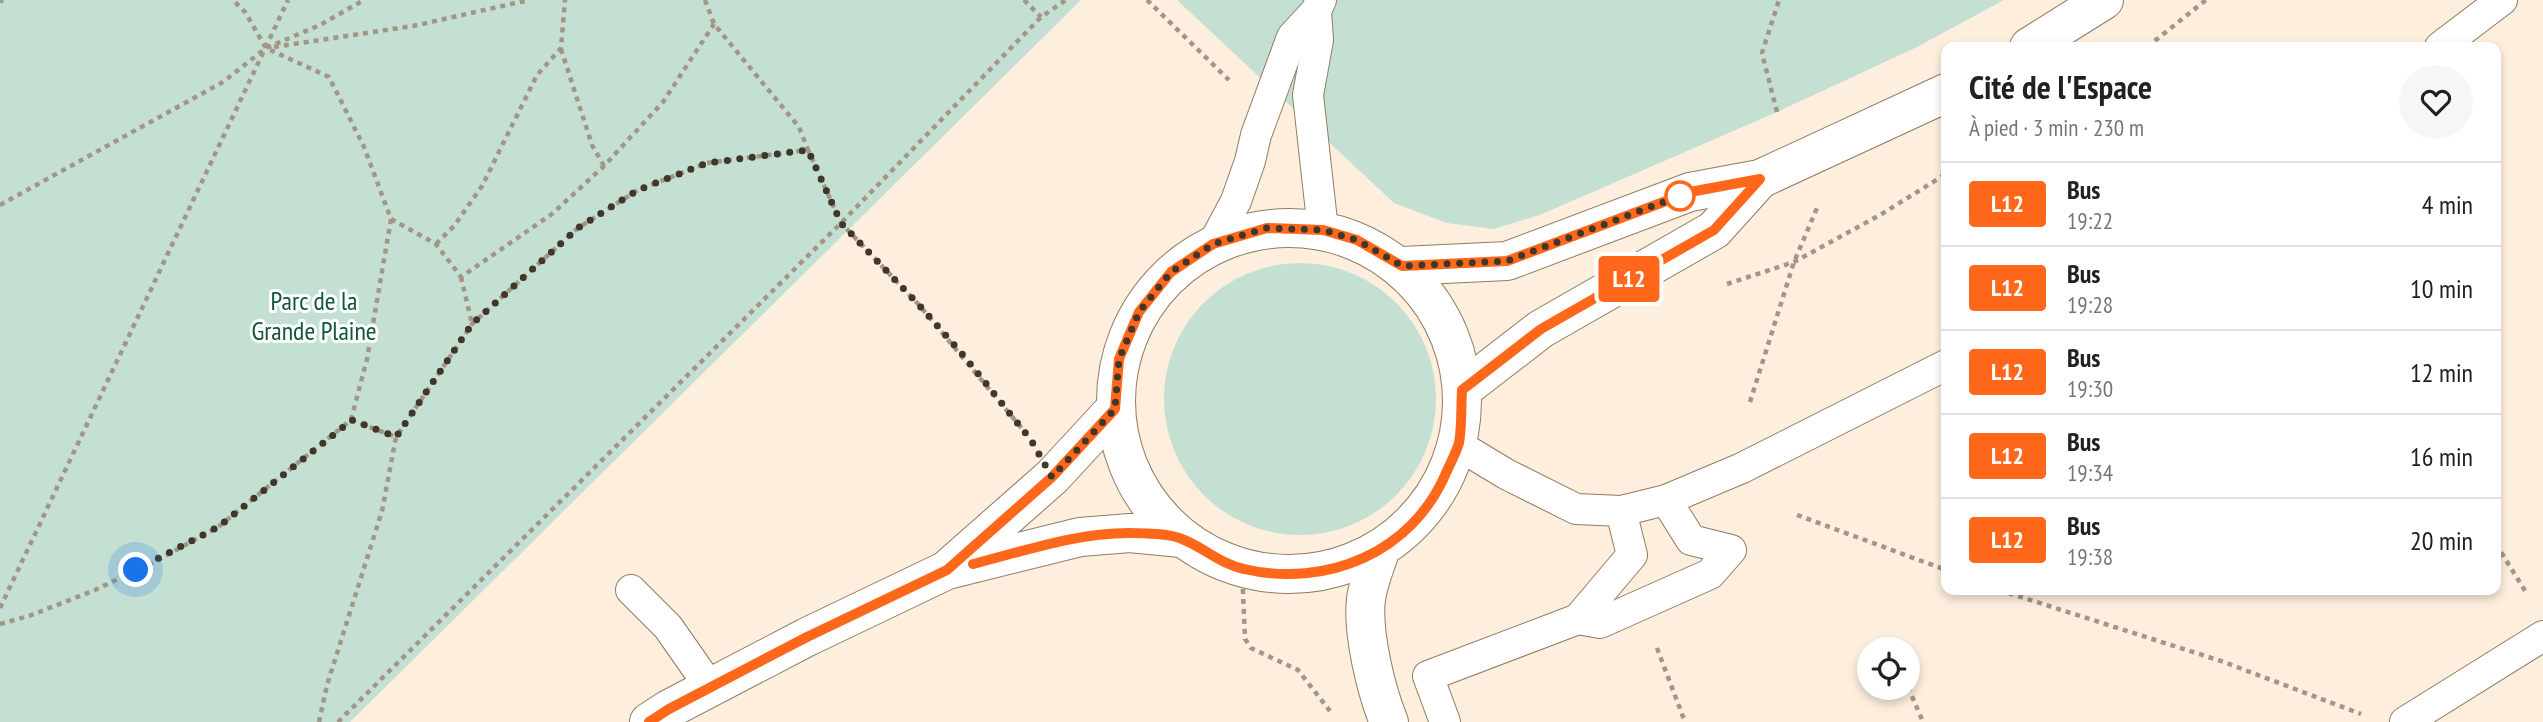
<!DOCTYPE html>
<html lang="fr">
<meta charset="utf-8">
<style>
body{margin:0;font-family:"PT Sans Narrow",sans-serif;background:#f6f6f6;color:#202124;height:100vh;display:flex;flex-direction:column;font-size:26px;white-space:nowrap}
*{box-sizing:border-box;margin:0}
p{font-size:23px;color:#757577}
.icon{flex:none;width:38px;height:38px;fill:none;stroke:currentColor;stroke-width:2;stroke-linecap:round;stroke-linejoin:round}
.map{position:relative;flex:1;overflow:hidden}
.side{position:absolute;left:1941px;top:42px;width:560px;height:553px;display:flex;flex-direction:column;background:#fff;border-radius:14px;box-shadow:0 4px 10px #0003}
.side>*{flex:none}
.badge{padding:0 14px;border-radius:5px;font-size:24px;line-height:46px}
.controls{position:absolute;left:1857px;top:637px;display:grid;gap:14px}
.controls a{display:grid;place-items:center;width:63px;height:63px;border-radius:50%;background:#fff;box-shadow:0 4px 10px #0003;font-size:35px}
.you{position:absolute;width:35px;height:35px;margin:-18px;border:5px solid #fff;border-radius:50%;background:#1a73e8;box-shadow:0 0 0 10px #1a73e833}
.map>.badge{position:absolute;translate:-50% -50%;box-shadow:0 0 0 4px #fff}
.round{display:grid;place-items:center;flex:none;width:74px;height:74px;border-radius:37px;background:#f6f6f6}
.overview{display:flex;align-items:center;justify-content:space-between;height:119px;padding:0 28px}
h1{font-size:33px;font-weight:800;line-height:52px}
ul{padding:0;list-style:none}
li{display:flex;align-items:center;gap:21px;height:84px;padding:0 28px;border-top:2px solid #e0e0e0}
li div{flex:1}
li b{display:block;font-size:26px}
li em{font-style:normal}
li .badge{min-width:77px;font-weight:700;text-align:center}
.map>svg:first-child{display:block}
.green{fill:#c3e0d2}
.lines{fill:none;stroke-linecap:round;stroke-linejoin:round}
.lane-casing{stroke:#927b60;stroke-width:32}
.street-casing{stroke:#927b60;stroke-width:40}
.secondary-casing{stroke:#927b60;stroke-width:40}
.path{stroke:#a39687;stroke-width:4.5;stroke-dasharray:5 5;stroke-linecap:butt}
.lane{stroke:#fff;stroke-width:30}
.street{stroke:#fff;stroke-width:38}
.secondary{stroke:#fff;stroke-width:38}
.line-casing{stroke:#fff;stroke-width:16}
.line{stroke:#ff671b;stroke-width:10}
.walk{stroke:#40362a;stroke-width:7;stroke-dasharray:0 12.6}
.stop-dot{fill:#fff;stroke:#ff671b;stroke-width:3.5}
.labels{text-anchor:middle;stroke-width:6;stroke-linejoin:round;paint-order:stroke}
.park-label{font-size:26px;fill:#12543c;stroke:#fefefe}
</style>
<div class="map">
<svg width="2543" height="722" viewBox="0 0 2543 722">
<rect width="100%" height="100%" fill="#fdeedd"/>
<g class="green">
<path d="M0 0H1081L350 722H0Z"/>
<path d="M1177 0H2004L1917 47 1777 112 1542 214 1494 229 1447 223 1394 203Z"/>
<circle cx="1300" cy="399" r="136"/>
</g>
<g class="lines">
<g class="lane-casing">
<g id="lane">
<path d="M1316 11 1318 40 1308 95 1323 230"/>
<path d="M2440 47 2502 0"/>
<path d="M1213 244 1236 201 1250 161 1256 135 1292 37 1316 11 1321 0"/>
<path d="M1458 445 1506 474 1576 509 1621 511 1666 500 1742 468 1946 365"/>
<path d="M631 590 668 627 710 687"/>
<path d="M1578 619 1600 623 1710 574 1731 550 1691 540 1666 500"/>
<path d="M1445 722 1428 676 1578 619 1632 555 1621 511"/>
<path d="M2405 722 2543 636"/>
</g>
</g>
<g class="street-casing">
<path id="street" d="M1380 551C1375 567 1368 583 1366 599 1362 632 1376 691 1389 722"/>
</g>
<g class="secondary-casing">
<g id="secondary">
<path d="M2029 47 2104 0"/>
<circle cx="1289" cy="401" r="173"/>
<path d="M1402 266 1507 261 1690 192 1760 179 1946 93"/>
<path d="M1462 390 1541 329 1714 230 1760 179"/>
<path d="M951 566 1052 477 1115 409"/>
<path d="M649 722 669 709 807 637 947 570 1080 537 1130 533 1181 538"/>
</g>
</g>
<g class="path">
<path d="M705 0 714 24 799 127 808 150"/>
<path d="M1024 0 1041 17"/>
<path d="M1147 0 1229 80"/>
<path d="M0 2 3 0"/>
<path d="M274 47 413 26 529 0"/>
<path d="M2147 47 2206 0"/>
<path d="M561 49 592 145 604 166"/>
<path d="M1777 112 1762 53 1779 0"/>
<path d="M0 205 223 82 266 48 320 25 364 0"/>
<path d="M391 219 436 244 461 277 552 214 604 166 663 102 714 24"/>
<path d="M436 244 454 226 482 186 537 75 561 48 565 0"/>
<path d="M461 277 472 324"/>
<path d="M1727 284 1794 262 1880 215 1946 174"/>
<path d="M1750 402 1794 262 1817 208"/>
<path d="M351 420 396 437"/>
<path d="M1797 515 1946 570"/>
<path d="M2496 544 2527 594"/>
<path d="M1242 569 1245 639 1251 648 1298 670 1330 711"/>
<path d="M1999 590 2221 661 2361 714"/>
<path d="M0 608 288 0"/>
<path d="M0 624 29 616 95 590 156 561 218 527 351 420 367 359 391 219 364 147 329 77 266 48 245 12 233 0"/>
<path d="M1657 648 1685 722"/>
<path d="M1908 687 1923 722"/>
<path d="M319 722 327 685 382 511 396 437 472 324 578 228 638 190 707 163 808 150 841 223 919 305 1024 431"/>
<path d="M338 722 841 223 1041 17 1066 0"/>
</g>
<use href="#lane" class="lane"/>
<use href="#street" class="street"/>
<use href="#secondary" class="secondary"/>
</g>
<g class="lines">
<g class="line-casing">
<path id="line" d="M649 722 669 709 807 637 947 570 1052 477 1115 409 1119 359 1139 312 1171 272 1213 244 1267 228 1323 230 1357 240 1402 266 1507 261 1690 192 1760 179 1714 230 1541 329 1462 390C1461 408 1462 427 1459 443 1456 453 1450 464 1446 473 1412 553 1326 588 1244 569 1220 564 1203 547 1182 539 1171 534 1142 533 1129 533 1076 533 1024 551 973 564"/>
</g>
<use href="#line" class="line"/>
<path class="walk" d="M136 570 218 527 352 420 396 437 472 324 578 228 638 190 707 163 808 150 841 223 919 305 964 356 1031 440 1052 477 1115 409 1119 359 1139 312 1171 272 1213 244 1267 228 1323 230 1357 240 1402 266 1507 261 1690 192 1680 196"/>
</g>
<circle class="stop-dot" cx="1680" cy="196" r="14"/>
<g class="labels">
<g class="park-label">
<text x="314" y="310">Parc de la<tspan x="314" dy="30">Grande Plaine</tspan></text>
</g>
</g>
</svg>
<div class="controls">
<a><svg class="icon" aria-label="locate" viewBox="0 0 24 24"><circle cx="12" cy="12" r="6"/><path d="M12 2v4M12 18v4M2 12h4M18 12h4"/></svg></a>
</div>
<div class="you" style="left:136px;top:570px"></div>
<b class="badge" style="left:1629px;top:279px;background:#ff671b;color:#fff">L12</b>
<section class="side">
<div class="overview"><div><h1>Cité de l'Espace</h1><p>À pied · 3 min · 230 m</p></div><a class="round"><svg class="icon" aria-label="heart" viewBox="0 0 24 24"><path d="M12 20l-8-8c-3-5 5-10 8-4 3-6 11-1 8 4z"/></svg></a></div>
<ul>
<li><span class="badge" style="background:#ff671b;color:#fff">L12</span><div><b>Bus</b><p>19:22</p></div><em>4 min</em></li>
<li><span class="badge" style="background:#ff671b;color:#fff">L12</span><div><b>Bus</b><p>19:28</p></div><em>10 min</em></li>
<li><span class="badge" style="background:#ff671b;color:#fff">L12</span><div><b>Bus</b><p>19:30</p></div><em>12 min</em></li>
<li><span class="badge" style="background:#ff671b;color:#fff">L12</span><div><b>Bus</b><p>19:34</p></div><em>16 min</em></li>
<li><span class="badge" style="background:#ff671b;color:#fff">L12</span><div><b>Bus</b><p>19:38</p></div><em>20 min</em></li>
</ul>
</section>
</div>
